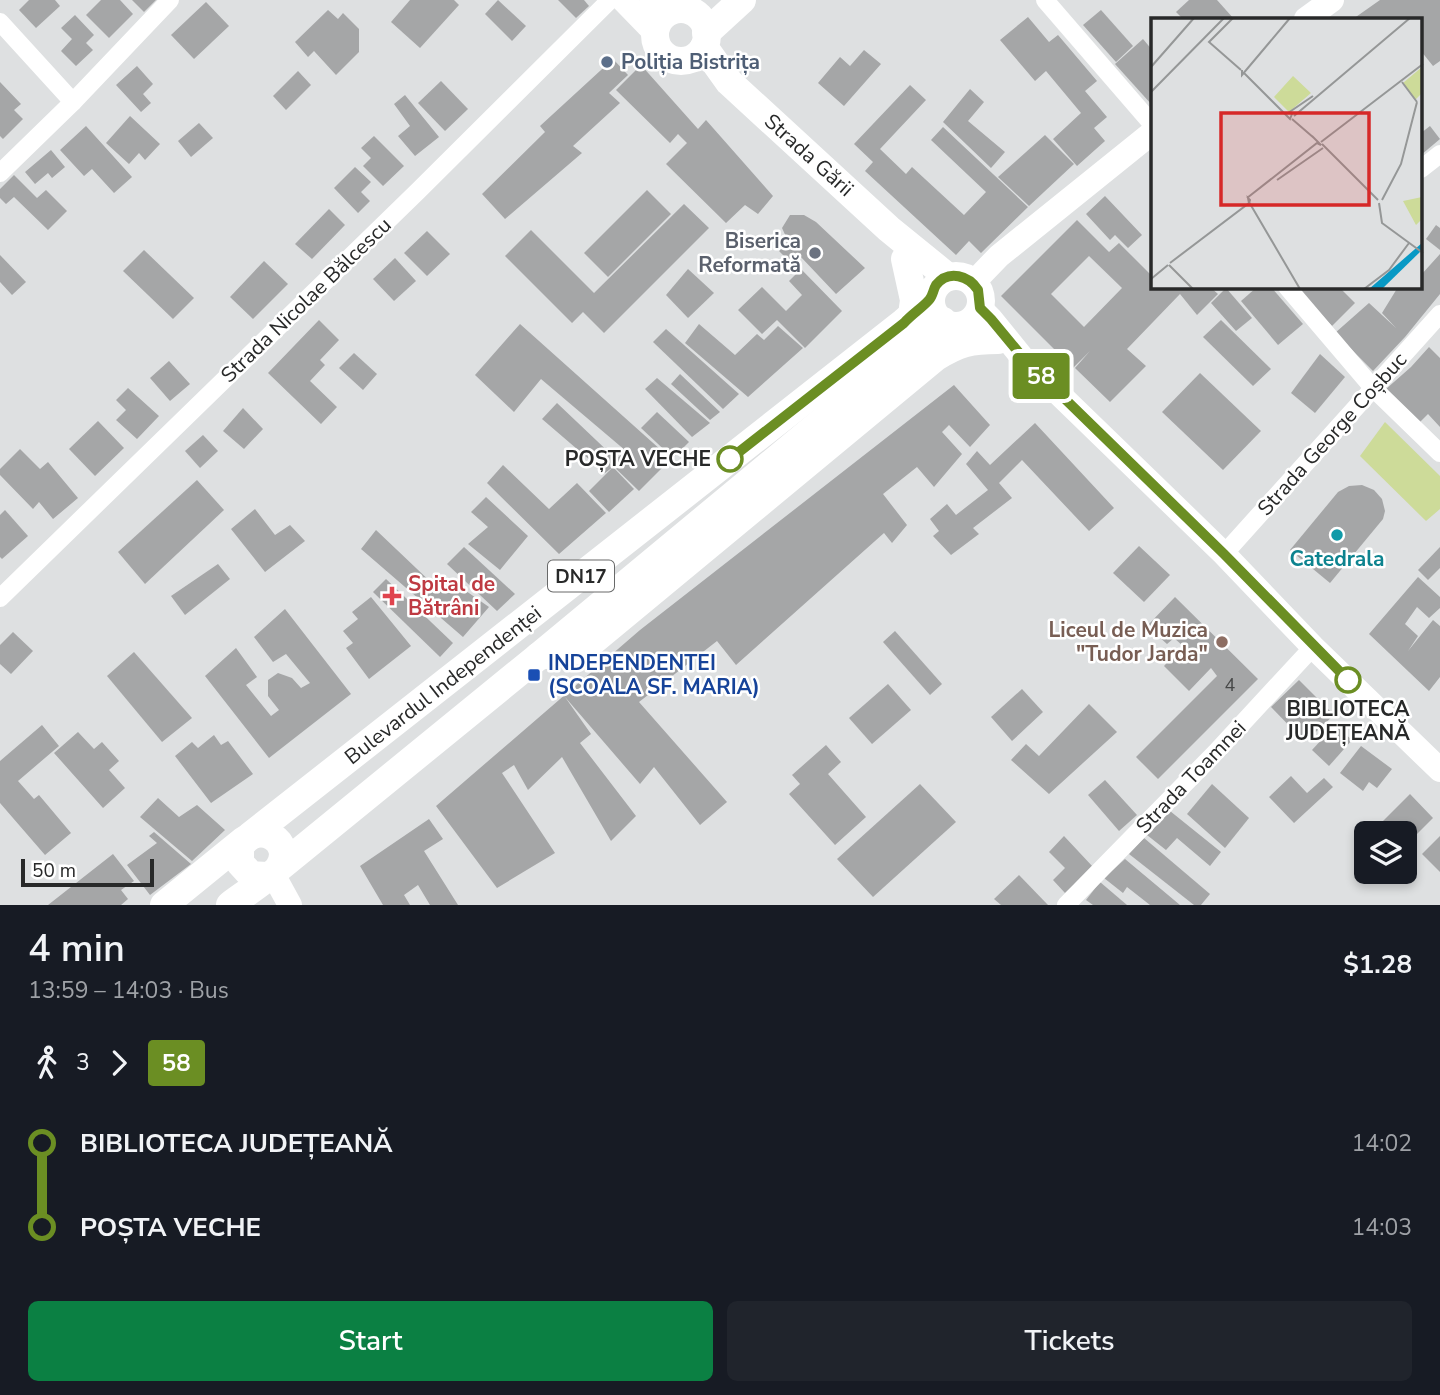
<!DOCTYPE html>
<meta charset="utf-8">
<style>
body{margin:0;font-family:"Nunito Sans",sans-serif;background:#20242c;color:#f1f3f6;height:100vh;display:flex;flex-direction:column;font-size:26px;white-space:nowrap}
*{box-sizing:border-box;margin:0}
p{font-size:23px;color:#9ea1a6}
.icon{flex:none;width:38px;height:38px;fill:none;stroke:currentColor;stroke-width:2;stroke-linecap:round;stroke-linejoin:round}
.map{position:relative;height:905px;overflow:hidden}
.panel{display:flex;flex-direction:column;background:#171b24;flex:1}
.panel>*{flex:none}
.badge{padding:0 14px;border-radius:5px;font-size:24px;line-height:46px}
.tools{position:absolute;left:1354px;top:821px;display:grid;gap:14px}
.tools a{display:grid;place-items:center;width:63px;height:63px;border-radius:10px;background:#171b24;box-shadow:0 4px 10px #0003;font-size:35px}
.scale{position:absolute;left:21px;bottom:18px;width:133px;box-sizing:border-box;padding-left:7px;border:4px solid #282929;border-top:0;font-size:19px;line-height:24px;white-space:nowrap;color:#282929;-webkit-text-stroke:5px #fff;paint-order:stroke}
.map>.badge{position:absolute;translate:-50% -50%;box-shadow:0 0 0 4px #fff}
.legs{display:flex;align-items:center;gap:10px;height:77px;padding:0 28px;font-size:23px}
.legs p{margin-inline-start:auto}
.summary{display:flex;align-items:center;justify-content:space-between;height:119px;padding:0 28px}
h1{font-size:38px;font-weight:600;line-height:52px}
.primary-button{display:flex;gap:14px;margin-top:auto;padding:14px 28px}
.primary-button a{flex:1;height:80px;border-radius:10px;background:#0b8043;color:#fff;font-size:28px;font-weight:600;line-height:80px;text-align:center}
.primary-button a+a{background:#20242c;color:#f1f3f6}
ul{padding:0 28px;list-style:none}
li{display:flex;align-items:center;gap:24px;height:84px;font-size:26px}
li i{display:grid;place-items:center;width:10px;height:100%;margin:0 9px;background:currentColor}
li i::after{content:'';width:18px;height:18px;margin:-9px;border:5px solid;border-radius:50%;background:#171b24}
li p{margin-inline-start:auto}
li:first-child i{background:linear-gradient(#0000 50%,currentColor 0)}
li:last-child i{background:linear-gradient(currentColor 50%,#0000 0)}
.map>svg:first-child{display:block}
.green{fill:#cddb99}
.building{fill:#a5a6a7;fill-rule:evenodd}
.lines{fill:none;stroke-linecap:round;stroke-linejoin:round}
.street{stroke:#fff;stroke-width:18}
.secondary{stroke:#fff;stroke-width:24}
.primary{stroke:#fff;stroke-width:28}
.line-1-casing{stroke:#fff;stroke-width:16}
.line-1{stroke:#6b8e23;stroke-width:10}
.service-dot{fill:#5c6f8a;stroke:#fff;stroke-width:2.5}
.worship-dot{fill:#6b7280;stroke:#fff;stroke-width:2.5}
.stop-1-dot{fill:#fff;stroke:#6b8e23;stroke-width:3.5}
.culture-dot{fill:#0f9aa8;stroke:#fff;stroke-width:2.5}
.health-dot{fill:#e0444e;stroke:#fff;stroke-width:2.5}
.education-dot{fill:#8d6e63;stroke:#fff;stroke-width:2.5}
.transit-dot{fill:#1a4fb4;stroke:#fff;stroke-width:2.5}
.labels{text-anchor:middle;stroke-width:5;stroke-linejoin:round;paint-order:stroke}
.number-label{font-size:18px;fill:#474848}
.shield{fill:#fff;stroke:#686969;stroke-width:2}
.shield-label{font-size:19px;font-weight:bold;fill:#282929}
.service-label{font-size:21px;font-weight:bold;fill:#4e5e75;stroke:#fff;text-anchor:start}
.street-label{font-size:21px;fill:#282929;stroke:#fff}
.worship-label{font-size:21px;font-weight:bold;fill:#5b616d;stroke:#fff;text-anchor:end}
.stop-label{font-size:21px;font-weight:bold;fill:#282929;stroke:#fff;text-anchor:end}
.culture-label{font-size:21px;font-weight:bold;fill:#0d838f;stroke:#fff}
.health-label{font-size:21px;font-weight:bold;fill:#be3a42;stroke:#fff;text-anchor:start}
.education-label{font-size:21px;font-weight:bold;fill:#785e54;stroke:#fff;text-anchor:end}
.transit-label{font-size:21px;font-weight:bold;fill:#164399;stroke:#fff;text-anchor:start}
.inset-road{fill:none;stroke:#959797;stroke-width:2}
.view{fill:#d62828;fill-opacity:0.15;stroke:#d62828;stroke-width:3.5}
.inset-edge{fill:none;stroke:#282929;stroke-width:3.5}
</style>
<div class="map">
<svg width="1440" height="905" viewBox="0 0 1440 905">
<rect width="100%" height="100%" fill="#dee0e1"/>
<path class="green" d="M1385 422 1440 476V509L1426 521 1360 456Z"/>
<g class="building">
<path d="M29 0H55L60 6 36 28 19 10Z"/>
<path d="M101 0H120L133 14 109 38 86 15Z"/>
<path d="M132 0H156L144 12Z"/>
<path d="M410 0H454L459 5 420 48 391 22Z"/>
<path d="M498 0 526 26 512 41 485 14Z"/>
<path d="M558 0H584L589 6 576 18Z"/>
<path d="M1189 0H1217L1234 19H1183L1176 12Z"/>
<path d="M1380 0H1440V61L1433 66 1421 51V19H1353Z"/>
<path d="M206 2 229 26 194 59 171 35Z"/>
<path d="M328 10 338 19 343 13 359 29V52L336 75 314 51 308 57 295 42Z"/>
<path d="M1101 10 1133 46 1116 62 1083 25Z"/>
<path d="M75 15 94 35 86 43 93 50 76 66 61 51 72 39 61 28Z"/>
<path d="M1028 17 1049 42 1058 35 1097 81 1085 91 1107 117 1094 128 1105 141 1077 166 1053 139 1081 113 1046 71 1035 81 1000 40Z"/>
<path d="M1143 39 1153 51 1152 105 1115 64Z"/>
<path d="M864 50 881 64 844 106 818 83 840 57 850 66Z"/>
<path d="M613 59 628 75 609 93 620 103 573 146 582 153 505 219 482 194 545 132 540 126Z"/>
<path d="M641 65 698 129 706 120 773 196 758 214 745 205 726 223 666 164 687 143 678 134 670 143 616 90Z"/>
<path d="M137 66 153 84 143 94 151 103 141 112 116 85Z"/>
<path d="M298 71 311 85 286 110 273 96Z"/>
<path d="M441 81 468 109 445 131 418 103Z"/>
<path d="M0 82 21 104 14 110 23 119 3 139 0 136Z"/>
<path d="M910 85 926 100 880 149 906 174 912 167 964 215 986 192 931 140 943 127 1028 207 981 253 969 241 956 255 865 171 873 162 854 144Z"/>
<path d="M970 89 984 102 968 121 1005 152 991 168 943 122Z"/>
<path d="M405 95 439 137 415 156 398 136 410 126 394 104Z"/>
<path d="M130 116 160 144 145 160 139 153 129 164 106 143Z"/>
<path d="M199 123 213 138 191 157 178 141Z"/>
<path d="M86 126 132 177 114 193 92 169 84 176 60 150Z"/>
<path d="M1430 126 1440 139 1421 155V133Z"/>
<path d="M1045 135 1074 164 1029 206 998 177Z"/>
<path d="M374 136 404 166 383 186 363 166 371 158 361 148Z"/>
<path d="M51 150 65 167 52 178 48 173 35 184 25 172Z"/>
<path d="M355 167 371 182 361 192 370 201 358 213 334 188Z"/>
<path d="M14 175 37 198 46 190 67 211 48 230 14 197 6 204 0 198V189Z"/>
<path d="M647 190 671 214 608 277 584 253Z"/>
<path d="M1105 196 1142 235 1128 248 1115 235 1110 240 1086 214Z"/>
<path d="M684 204 709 228 604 333 583 312 572 323 505 256 531 230 594 293Z"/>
<path d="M329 209 345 225 312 259 295 244Z"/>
<path d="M790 215H804L816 222 865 268 836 294 800 256 792 264 779 251 788 241 782 228Z"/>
<path d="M1077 220 1109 252 1119 243 1153 277V287H1210L1218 294 1197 315 1180 294 1127 349 1146 366 1110 402 1075 368 1090 351 1073 368 1001 296ZM1089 256 1122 288 1084 327 1051 294Z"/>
<path d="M1436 225 1440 228V250L1426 239Z"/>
<path d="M427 231 450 254 427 276 404 253Z"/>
<path d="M144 250 194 298 173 319 123 271Z"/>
<path d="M1440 254V294L1405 337 1373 371 1335 333 1369 303 1396 328 1382 313 1398 287H1421V275Z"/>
<path d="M0 255 26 282 12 295 0 282Z"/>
<path d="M395 258 416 281 394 301 373 279Z"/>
<path d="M264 261 288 284 253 319 230 297Z"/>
<path d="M688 269 714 293 688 318 666 295Z"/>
<path d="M801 269 842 311 805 348 777 320 762 334 738 310 762 287 786 311 802 295 789 281Z"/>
<path d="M1257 287H1271L1303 324 1278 345 1241 301Z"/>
<path d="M1295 287H1339L1355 303 1332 326Z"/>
<path d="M1226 288 1252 318 1236 331 1211 303Z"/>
<path d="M319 320 339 340 320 360 325 365 310 381 337 407 321 424 268 373Z"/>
<path d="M1221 320 1271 369 1253 386 1203 337Z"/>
<path d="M520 324 671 459 639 491 609 462 613 467 605 473 542 419 557 403 616 459 626 451 541 379 514 412 475 375Z"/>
<path d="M699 324 735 355 757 334 764 340 778 326 803 348 748 397 685 343Z"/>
<path d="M666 329 739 394 723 409 653 342Z"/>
<path d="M1429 347 1440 358V427L1428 414 1420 422 1386 389 1411 367Z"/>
<path d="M354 353 377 374 363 390 339 368Z"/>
<path d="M1320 354 1345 377 1315 413 1291 393Z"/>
<path d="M169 361 190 384 170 401 150 378Z"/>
<path d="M1200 373 1261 431 1223 470 1162 412Z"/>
<path d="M680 374 720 412 710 420 671 384Z"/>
<path d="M657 378 710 423 692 437 645 389Z"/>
<path d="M954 385 990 425 970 447 949 425 942 432 962 454 934 487 917 467 883 494 907 525 892 543 884 533 736 665 717 641 639 702 727 802 700 825 654 767 640 784 565 697 591 734 580 743 636 816 611 841 562 757 528 790 514 765 502 773 555 853 497 888 436 806 640 630Z"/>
<path d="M128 388 159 416 137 439 116 420 126 410 116 400Z"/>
<path d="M243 408 263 429 244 449 223 431Z"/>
<path d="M657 412 689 442 673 458 641 428Z"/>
<path d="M98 421 124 448 95 476 69 449Z"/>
<path d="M1035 423 1114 508 1089 531 1022 460 999 483 1012 498 973 528 979 534 951 555 933 536 939 531 930 519 947 504 956 515 988 490 966 464 977 451 990 465Z"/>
<path d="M203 435 218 451 200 468 185 451Z"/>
<path d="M20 449 40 469 48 462 78 498 53 519 39 502 33 509 0 475V469Z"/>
<path d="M503 465 549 509 577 483 606 513 559 554 487 483Z"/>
<path d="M613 467 634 489 609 512 589 491Z"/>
<path d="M197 480 224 510 145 584 118 552Z"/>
<path d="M1362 485 1374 490 1382 499 1385 511 1383 519 1330 583 1290 550 1338 492 1349 486Z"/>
<path d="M486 497 528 536 500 570 468 544 488 527 471 512Z"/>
<path d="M255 509 275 535 290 525 305 541 265 572 231 529Z"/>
<path d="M5 510 28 536 2 559 0 557V515Z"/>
<path d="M376 530 436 587 446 577 489 607 463 637 361 549Z"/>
<path d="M1139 546 1170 575 1144 602 1113 573Z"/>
<path d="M464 547 515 594 497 611 447 564Z"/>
<path d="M1440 547V568L1428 580 1418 570Z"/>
<path d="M218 564 230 579 185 615 171 596Z"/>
<path d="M1418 577 1440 597V608L1429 618 1417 607 1405 624 1418 636 1408 651 1433 620 1440 626V677L1429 691 1369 634Z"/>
<path d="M386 579 453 643 440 657 373 592Z"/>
<path d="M371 597 411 646 369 679 346 648 353 643 343 631 358 619 352 612Z"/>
<path d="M1175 597 1258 679 1158 779 1136 757 1217 676 1211 668 1189 691 1164 666 1183 646 1174 638 1167 644 1147 626Z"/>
<path d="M285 609 351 694 269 758 205 676 236 648 257 677 246 685 271 716 279 710 268 696V680L278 673 292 678 301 688 310 683 286 654 273 662 254 637Z"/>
<path d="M895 631 942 684 930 695 883 642Z"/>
<path d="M13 632 33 651 11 674 0 664V645Z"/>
<path d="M134 652 192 718 162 742 107 676Z"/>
<path d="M1299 680 1334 715 1305 742 1271 707Z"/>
<path d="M888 684 911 710 872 744 849 718Z"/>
<path d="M1022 689 1043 712 1012 741 991 717Z"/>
<path d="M1089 704 1117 732 1049 794 1011 760 1026 744 1039 756Z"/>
<path d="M42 725 59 746 18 781 34 799 39 795 71 833 45 855 0 803V761Z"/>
<path d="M1335 725 1352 740 1329 766 1312 750Z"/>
<path d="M78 732 94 749 102 742 119 761 109 770 125 788 103 808 54 753Z"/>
<path d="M214 735 221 745 228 741 253 774 211 803 175 756 192 742 198 748Z"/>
<path d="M826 745 841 762 828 774 866 817 835 845 789 794 800 784 792 775Z"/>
<path d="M1361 746 1392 769 1377 788 1369 782 1363 791 1340 773Z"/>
<path d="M1291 776 1307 793 1324 778 1333 787 1294 823 1269 797Z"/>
<path d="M1105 780 1137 815 1119 831 1088 795Z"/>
<path d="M920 784 956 822 873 897 837 859Z"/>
<path d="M1212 784 1249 818 1225 848 1187 814Z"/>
<path d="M1410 794 1433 818 1405 846V833H1371Z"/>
<path d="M158 798 179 817 197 805 225 830 192 861 140 817Z"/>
<path d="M1170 811 1221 852 1210 866 1177 838 1166 850 1147 835Z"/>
<path d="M429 819 443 839 424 851 458 905H430L418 885 404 895 410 905H383L360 866Z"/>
<path d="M154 832 191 864 150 895 127 865 157 843 149 836Z"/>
<path d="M1064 836 1093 867 1065 893 1053 880 1065 868 1049 852Z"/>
<path d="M1440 836V872L1422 854Z"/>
<path d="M1144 838 1210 894 1201 905H1194L1129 854Z"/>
<path d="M113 854 134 881 121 890 128 899 121 905H48Z"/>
<path d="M1125 859 1180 905H1150L1127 887 1123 893 1104 878Z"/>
<path d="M1019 875 1048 905H1001L994 899Z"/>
<path d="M1100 882 1127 905H1093L1086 900Z"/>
</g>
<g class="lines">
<g class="street">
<path d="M1045 0 1153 125"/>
<path d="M0 22 73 102"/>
<path d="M1421 169 1440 154"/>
<path d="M0 173 73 102 170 0"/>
<path d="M1287 287 1373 388 1440 453"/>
<path d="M1224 554 1440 314"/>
<path d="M0 598 418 191 610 0"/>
<path d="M1066 905 1215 753 1313 647"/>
</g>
<g class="secondary">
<path d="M623 0 655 33"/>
<path d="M652 0 671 11"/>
<path d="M1306 19 1332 0"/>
<path d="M973 283 999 256 1153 132"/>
<path d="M980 308 991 319 1025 361 1224 554 1313 647 1440 770"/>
<path d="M273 874 290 905"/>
</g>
<g class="primary">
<circle cx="681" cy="35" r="26"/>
<path d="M706 33 742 0"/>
<path d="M704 47 729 82 889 229 948 277"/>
<path d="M905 259 914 300 912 315"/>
<circle cx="956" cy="301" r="25"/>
<path d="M539 656 582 650 936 357C959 343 970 340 998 340"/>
<path d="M250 836 904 322 931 299"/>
<path d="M279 868 539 656 943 321"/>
<path d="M164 905 244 840"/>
<path d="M230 905C239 898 275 874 279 867 295 842 258 818 240 847V863L251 875 267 876"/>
</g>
</g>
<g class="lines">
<g class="line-1-casing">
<path id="line-1" d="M730 459 904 323C912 314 922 308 929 300 933 296 933 290 936 285 949 269 969 276 978 290L980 308 991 319 1025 360 1224 554 1348 680"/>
</g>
<use href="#line-1" class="line-1"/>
</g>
<circle class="service-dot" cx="607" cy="62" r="7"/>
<circle class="worship-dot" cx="815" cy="253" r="7"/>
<g class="stop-1-dot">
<circle cx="730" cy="459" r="12"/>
<circle cx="1348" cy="680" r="12"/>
</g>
<circle class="culture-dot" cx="1337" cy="535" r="7"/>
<path class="health-dot" d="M388.5 585.5h7v7h7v7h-7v7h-7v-7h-7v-7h7z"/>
<circle class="education-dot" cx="1222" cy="642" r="7"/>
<rect class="transit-dot" x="527" y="668" width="14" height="14" rx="3.5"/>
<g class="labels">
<g class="number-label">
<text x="1230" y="691">4</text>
</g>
<rect class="shield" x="548" y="560.5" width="66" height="31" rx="5"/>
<g class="shield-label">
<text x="581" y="583">DN17</text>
</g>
<g class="service-label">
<text x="621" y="69">Poliția Bistrița</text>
</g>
<g class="street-label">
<text transform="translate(809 155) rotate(42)" y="7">Strada Gării</text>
<text transform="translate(306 300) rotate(-44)" y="7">Strada Nicolae Bălcescu</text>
<text transform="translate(1332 434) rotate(-48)" y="7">Strada George Coșbuc</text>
<text transform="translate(443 685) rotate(-38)" y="7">Bulevardul Independenței</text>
<text transform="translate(1191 777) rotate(-46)" y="7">Strada Toamnei</text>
</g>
<g class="worship-label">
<text x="801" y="248">Biserica<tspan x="801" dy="24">Reformată</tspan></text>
</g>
<g class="stop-label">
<text x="711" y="466">POȘTA VECHE</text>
<text x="1348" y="716" text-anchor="middle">BIBLIOTECA<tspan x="1348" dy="24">JUDEȚEANĂ</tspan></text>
</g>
<g class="culture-label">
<text x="1337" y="566">Catedrala</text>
</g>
<g class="health-label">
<text x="408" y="591">Spital de<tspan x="408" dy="24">Bătrâni</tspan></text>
</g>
<g class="education-label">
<text x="1208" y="637">Liceul de Muzica<tspan x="1208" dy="24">"Tudor Jarda"</tspan></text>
</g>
<g class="transit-label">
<text x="548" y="670">INDEPENDENTEI<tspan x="548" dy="24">(SCOALA SF. MARIA)</tspan></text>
</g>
</g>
<g transform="translate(1151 18)">
<rect width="271" height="271" fill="#dee0e1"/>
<path d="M271 49V75L264 82 252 65ZM142 58 160 75 138 94 123 79ZM271 179V201L265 207 252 183Z" fill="#cddb99"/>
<path d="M271 225V232L231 271H218Z" fill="#0899c5"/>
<path class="inset-road" d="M82 0 58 24 90 52M0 49 43 0M91 52V57L139 0M93 55 139 101 141 96M251 64 266 84M0 74 73 0M137 95 162 78M143 98 259 0M141 101 163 120M170 124 272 46M171 126 227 182M126 162 172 130M96 180 166 125 170 127 161 118M231 182 250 146 266 84M98 184 149 271M228 185 231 205 272 235M19 245 98 185 97 180 99 182 98 185M18 247 42 271M0 261 17 247M213 271 238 252 258 225"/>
<path class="view" d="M70 95H218V187H70Z"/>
<rect width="271" height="271" class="inset-edge"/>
</g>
</svg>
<div class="tools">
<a><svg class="icon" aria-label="layers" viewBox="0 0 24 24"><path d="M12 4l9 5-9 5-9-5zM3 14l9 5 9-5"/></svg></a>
</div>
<div class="scale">50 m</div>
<b class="badge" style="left:1041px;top:376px;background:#6b8e23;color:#fff">58</b>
</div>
<section class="panel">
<div class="summary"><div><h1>4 min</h1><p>13:59 – 14:03 · Bus</p></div><b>$1.28</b></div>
<div class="legs"><svg class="icon" aria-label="walk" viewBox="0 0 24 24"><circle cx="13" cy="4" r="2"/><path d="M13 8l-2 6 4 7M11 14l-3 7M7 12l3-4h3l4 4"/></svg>3<svg class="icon" aria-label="forward" viewBox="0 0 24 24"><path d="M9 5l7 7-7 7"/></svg><b class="badge" style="background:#6b8e23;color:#fff">58</b></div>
<ul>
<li><i style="color:#6b8e23"></i><b>BIBLIOTECA JUDEȚEANĂ</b><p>14:02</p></li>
<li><i style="color:#6b8e23"></i><b>POȘTA VECHE</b><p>14:03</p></li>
</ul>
<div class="primary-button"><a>Start</a><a>Tickets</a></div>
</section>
